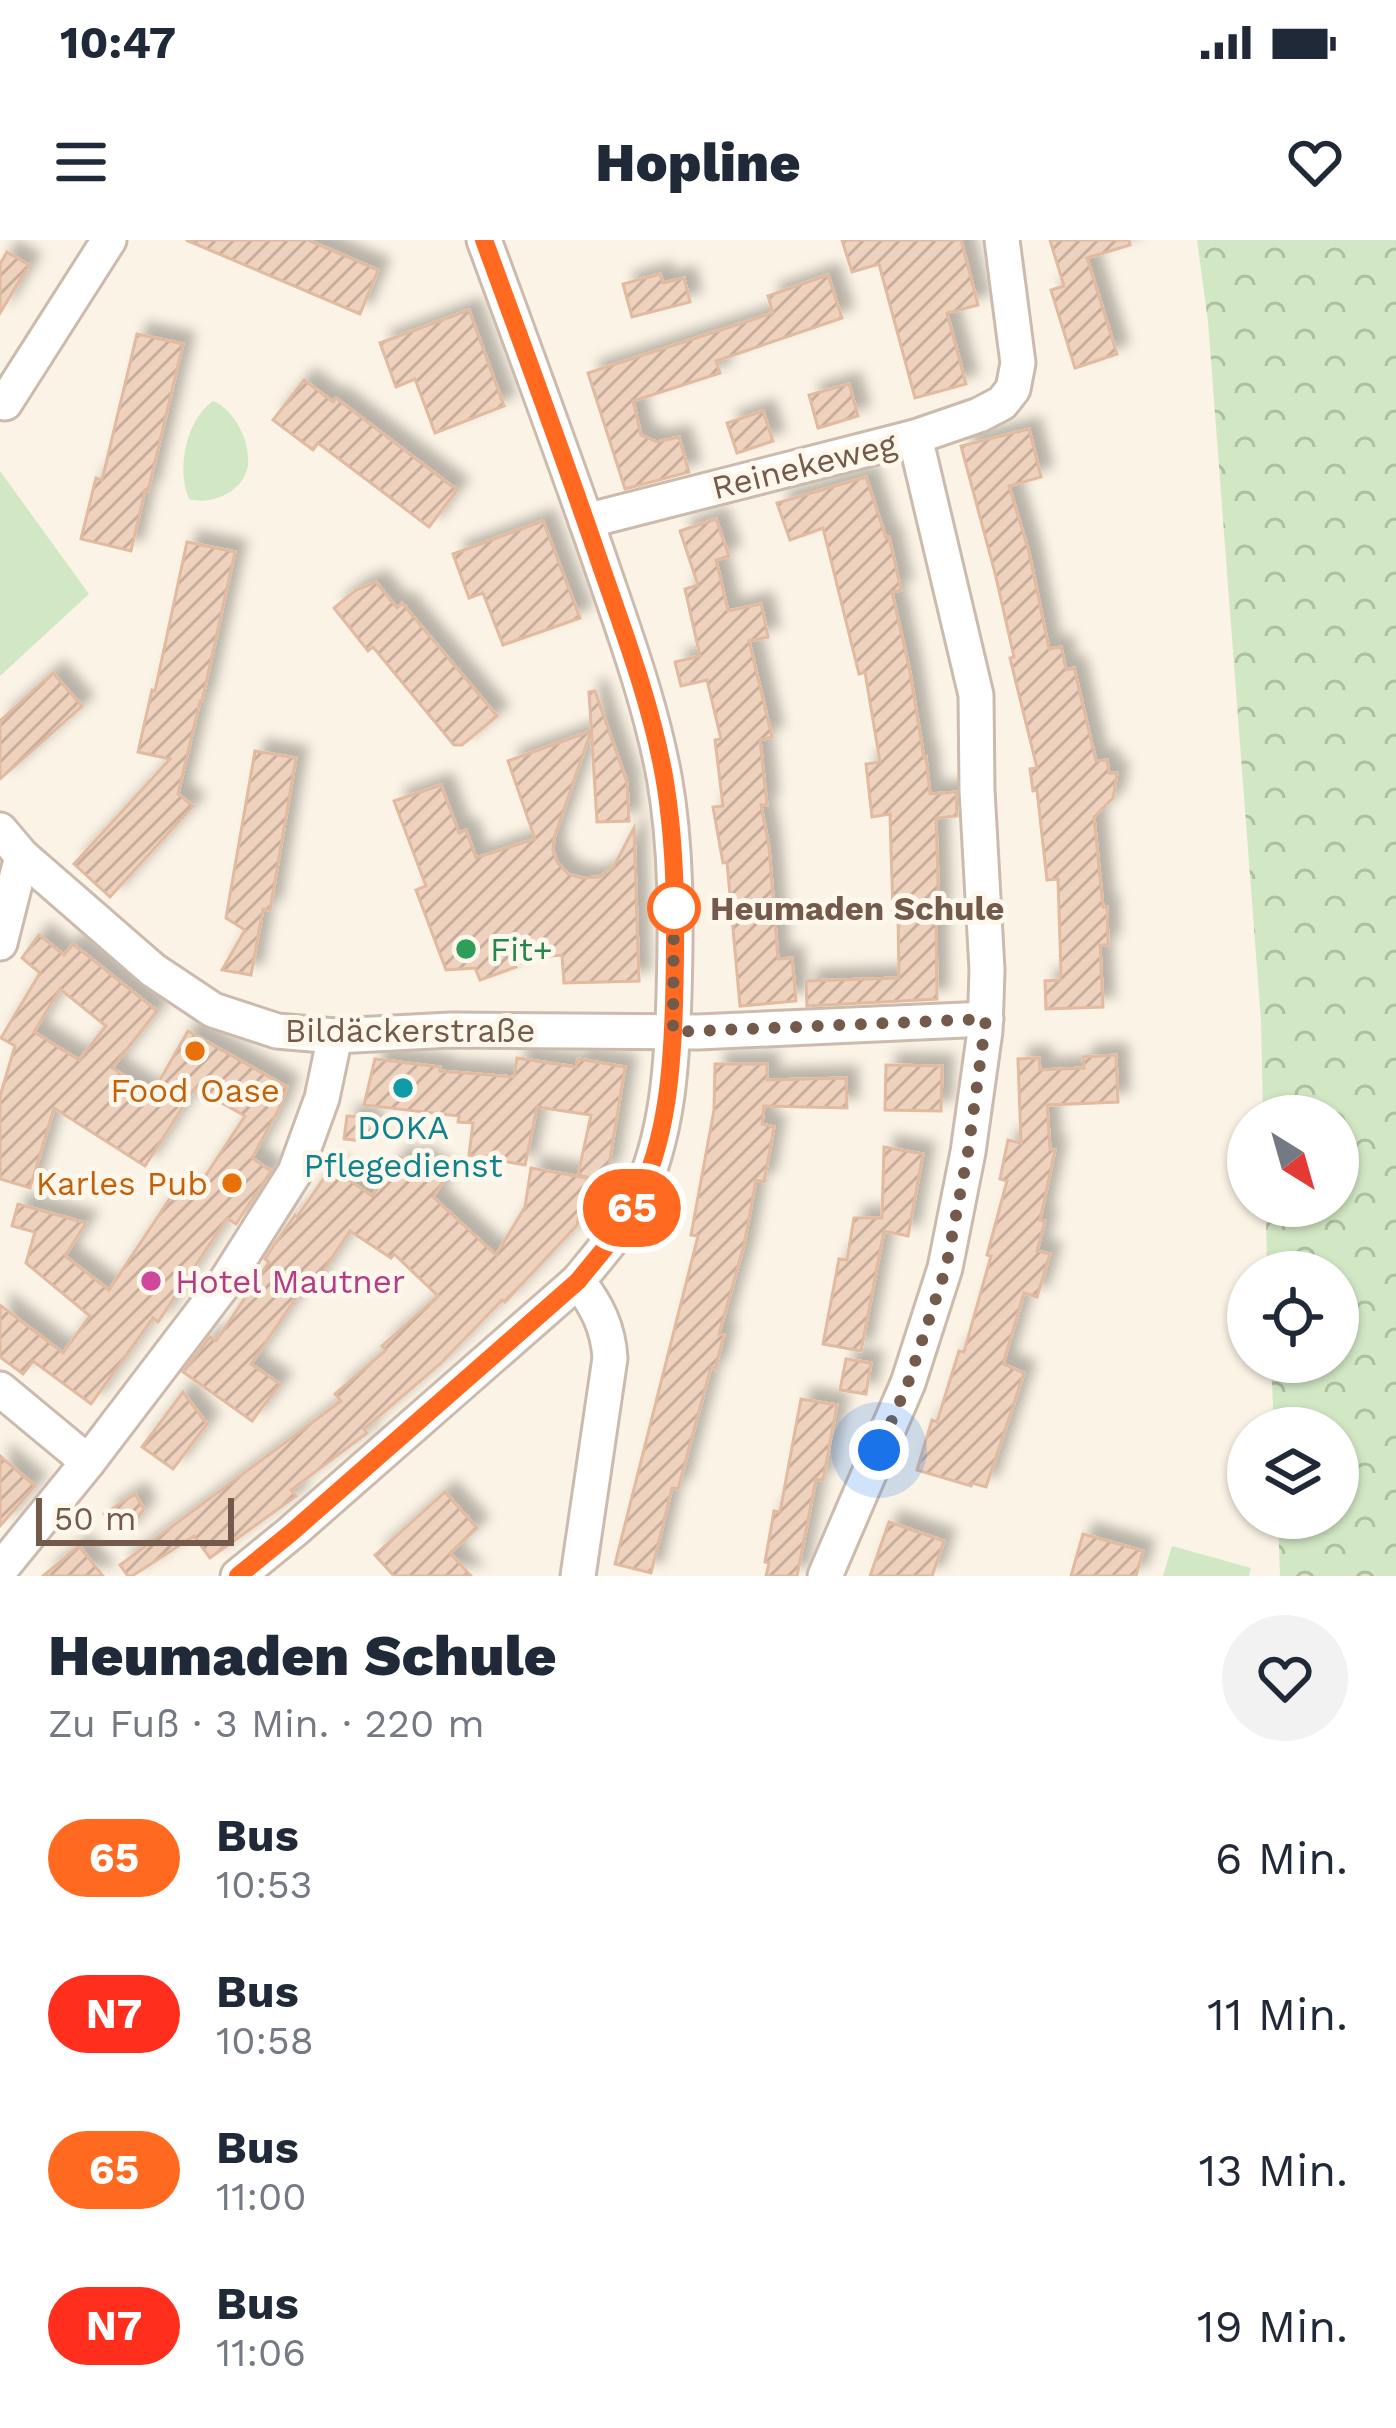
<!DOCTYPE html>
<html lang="de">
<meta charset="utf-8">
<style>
body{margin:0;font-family:"Work Sans",sans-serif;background:#f2f2f3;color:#1f2937;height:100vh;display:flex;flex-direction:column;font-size:45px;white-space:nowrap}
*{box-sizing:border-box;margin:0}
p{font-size:39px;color:#747a83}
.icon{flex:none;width:66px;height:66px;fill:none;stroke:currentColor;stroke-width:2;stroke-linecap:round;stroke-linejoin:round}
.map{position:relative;height:1336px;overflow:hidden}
.drawer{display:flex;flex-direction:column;background:#fff;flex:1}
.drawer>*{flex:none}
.badge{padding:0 24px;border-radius:39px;font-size:42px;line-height:78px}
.needle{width:78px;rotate:143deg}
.tools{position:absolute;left:1227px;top:855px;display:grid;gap:24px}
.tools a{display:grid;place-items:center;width:132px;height:132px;border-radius:50%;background:#fff;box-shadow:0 3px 9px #0004;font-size:60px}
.scale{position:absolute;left:36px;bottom:30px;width:198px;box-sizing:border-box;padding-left:12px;border:6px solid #735a4b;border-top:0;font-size:33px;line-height:42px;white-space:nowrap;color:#735a4b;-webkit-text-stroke:9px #fef7eb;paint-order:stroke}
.you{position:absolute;width:60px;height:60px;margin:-30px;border:9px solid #fff;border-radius:50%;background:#1a73e8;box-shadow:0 0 0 18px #1a73e833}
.map>.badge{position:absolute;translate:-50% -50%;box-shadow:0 0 0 6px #fff}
.round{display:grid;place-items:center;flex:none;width:126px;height:126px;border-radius:63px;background:#f2f2f3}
.summary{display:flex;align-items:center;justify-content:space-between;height:204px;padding:0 48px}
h1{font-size:57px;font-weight:800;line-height:90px}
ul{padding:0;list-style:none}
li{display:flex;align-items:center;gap:36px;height:156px;padding:0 48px}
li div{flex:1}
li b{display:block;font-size:45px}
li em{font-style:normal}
li .badge{min-width:132px;font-weight:700;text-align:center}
.status{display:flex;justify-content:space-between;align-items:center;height:84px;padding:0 60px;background:#fff;direction:ltr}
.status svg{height:33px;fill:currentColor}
header{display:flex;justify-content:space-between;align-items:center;height:156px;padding:0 48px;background:#fff;font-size:54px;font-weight:800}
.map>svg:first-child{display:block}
.forest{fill:url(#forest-crowns)}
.park{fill:#d2e8c4}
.building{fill:url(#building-hatch);stroke:#e1ba9f;stroke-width:3;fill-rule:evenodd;filter:url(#shadow)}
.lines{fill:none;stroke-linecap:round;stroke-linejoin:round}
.minor-casing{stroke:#ccbbac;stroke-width:39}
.minor{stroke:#fff;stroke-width:33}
.line-casing{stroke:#fff;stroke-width:27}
.line{stroke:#ff6a20;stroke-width:18}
.walk{stroke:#735a4b;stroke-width:12;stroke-dasharray:0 21.6}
.stop-dot{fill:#fff;stroke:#ff6a20;stroke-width:6}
.leisure-dot{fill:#2e9e5b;stroke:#fef7eb;stroke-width:4.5}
.food-dot{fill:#e8710a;stroke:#fef7eb;stroke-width:4.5}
.culture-dot{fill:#0f9aa8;stroke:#fef7eb;stroke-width:4.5}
.hotel-dot{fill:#d1479c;stroke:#fef7eb;stroke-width:4.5}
.labels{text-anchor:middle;stroke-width:10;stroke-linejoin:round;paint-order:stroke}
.street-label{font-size:33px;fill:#735a4b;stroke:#fef7eb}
.stop-label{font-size:33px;font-weight:bold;fill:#735a4b;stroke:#fef7eb;text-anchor:start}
.leisure-label{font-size:33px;fill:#27864d;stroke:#fef7eb;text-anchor:start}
.food-label{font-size:33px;fill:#c56008;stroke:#fef7eb}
.culture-label{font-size:33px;fill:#0d838f;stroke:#fef7eb}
.hotel-label{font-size:33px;fill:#b23c85;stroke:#fef7eb;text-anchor:start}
</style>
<div class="status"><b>10:47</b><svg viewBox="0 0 49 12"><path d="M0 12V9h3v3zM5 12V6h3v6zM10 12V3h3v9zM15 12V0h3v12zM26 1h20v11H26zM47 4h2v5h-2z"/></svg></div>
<header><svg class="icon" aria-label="menu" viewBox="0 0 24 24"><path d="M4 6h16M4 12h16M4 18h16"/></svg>Hopline<svg class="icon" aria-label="heart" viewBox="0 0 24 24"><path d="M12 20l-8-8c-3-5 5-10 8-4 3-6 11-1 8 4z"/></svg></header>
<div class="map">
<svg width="1396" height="1336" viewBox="0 0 1396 1336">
<defs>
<pattern id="forest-crowns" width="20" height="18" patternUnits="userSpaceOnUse" patternTransform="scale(3)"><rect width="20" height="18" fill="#d2e8c4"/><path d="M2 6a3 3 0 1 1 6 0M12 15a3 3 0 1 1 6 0" fill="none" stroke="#afbfa1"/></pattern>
<pattern id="building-hatch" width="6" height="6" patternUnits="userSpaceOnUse" patternTransform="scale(3)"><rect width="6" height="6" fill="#efd2bd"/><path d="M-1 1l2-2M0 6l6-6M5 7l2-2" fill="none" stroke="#c6ad9c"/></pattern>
<filter id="shadow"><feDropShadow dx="11" dy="-11" stdDeviation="6" flood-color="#0004"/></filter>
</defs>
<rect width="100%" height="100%" fill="#fbf3e5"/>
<path class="forest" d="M1197 0H1396V1336H1280L1278 1278H1338V1188H1274L1271 1122H1338V1032H1267L1266 966H1338V876H1263L1261 781 1208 81Z"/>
<g class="park">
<path d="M213 161C235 170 250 201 248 225 245 251 211 266 189 259 176 229 186 180 213 161Z"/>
<path d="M0 231 89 354 0 436Z"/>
<path d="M1172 1306 1251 1328 1249 1336H1163Z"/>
</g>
<g class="building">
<path d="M186 0H308L378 30 360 74Z"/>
<path d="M842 0H961L978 65 947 73 966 144 915 158 879 24 852 32Z"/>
<path d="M1050 0H1129L1130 5 1087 18 1117 114 1075 128 1051 50 1064 46Z"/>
<path d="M7 12 29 25 0 73V24Z"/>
<path d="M660 34 663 43 684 38 690 62 632 77 623 44Z"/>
<path d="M828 35 842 78 716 121 720 133 633 161 641 195 657 202 679 197 689 232 625 249 588 133 773 73 768 56Z"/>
<path d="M469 70 504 166 435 193 415 139 396 147 380 103Z"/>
<path d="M137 94 183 104 148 251 145 250 131 311 81 299 96 238 102 240Z"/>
<path d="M304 140 333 162 336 158 457 250 429 287 318 203 313 210 273 180Z"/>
<path d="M849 144 858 176 818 188 809 155Z"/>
<path d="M763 171 773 201 737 213 727 183Z"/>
<path d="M1029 189 1041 237 1009 246 1029 312 1049 409 1061 407 1066 430 1074 428 1096 521 1107 520 1109 533H1117L1113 558 1094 577 1103 667H1107L1108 705H1100L1103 767 1046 769 1045 741 1060 740 1061 733 1058 639 1047 640 1037 550 1033 551 1030 529 1037 528 1010 418 1014 417 995 333 961 206Z"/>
<path d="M866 237 886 298 889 297 901 350 892 352 910 432 924 518 926 517 930 554 956 552 957 576 936 578 939 671H936L937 759 807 766 806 741 899 738 898 672H893L890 574 872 577 866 524 880 522 865 432 859 434 823 288 790 300 777 263Z"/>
<path d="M716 279 729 316 716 320 728 371 761 364 768 397 749 401 772 497 760 500 767 565H761L769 607 778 719 792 718 796 761 740 766 727 622 723 623 713 567 723 566 715 500 721 499 707 440 681 446 675 422 700 416 685 349 698 345 680 291Z"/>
<path d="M543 281 580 378 503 405 483 353 469 358 453 314Z"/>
<path d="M187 302 235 312 202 461H200L178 554 193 566 110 657 74 624 170 519 138 512 152 450 155 451Z"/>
<path d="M376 342 397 368 402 363 497 476 462 505H454L373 407 368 411 334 368 356 350Z"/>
<path d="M53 433 82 466 0 539V481Z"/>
<path d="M595 451 627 542 629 581 597 582 589 452Z"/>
<path d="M591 491 554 598 553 610 557 622 568 634 582 638 599 637 613 628 634 588 639 741 564 743 562 715 513 719 516 727 480 740 475 728 446 730 416 650 426 646 394 561 441 545 459 593 466 590 476 618 535 599 508 521Z"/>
<path d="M255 511 296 518 270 670 263 669 251 735 222 730 245 690 226 678Z"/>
<path d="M39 695 64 715 73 704 157 771 112 828 152 854 188 791 287 847 279 869 252 918 271 931 236 984 227 978 158 1082 153 1078 91 1164 33 1121 23 1134 0 1117V1065L63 1113 90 1076 26 1023 35 992 12 986 18 964 86 983 65 1016 109 1050 171 957 175 960 183 950 192 956 245 876 195 848 145 926 54 868 30 948 0 939V856L15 806 1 798 40 733 22 718ZM60 749 106 786 79 820 34 792Z"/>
<path d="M1116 815 1118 862 1047 865 1050 909 1055 910 1040 980 1045 981 1037 1011 1050 1014 1037 1057 1024 1053 1003 1124 1024 1133 986 1247 972 1243 971 1246 917 1230 932 1180 937 1182 959 1111 964 1112 991 1016 987 1015 1007 941 1000 939 1008 900 1021 903 1018 819 1039 818 1040 830 1084 828 1083 817Z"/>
<path d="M517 818 576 827 578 819 625 827 608 931 603 929 600 940 578 935 591 875 537 867 525 925 469 915 473 883 458 882 459 876 364 865 375 819 440 827V831L514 837Z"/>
<path d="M715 824H767V840L846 838 847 868 764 866 762 884 774 887 764 942 756 940 744 1005 719 1094 724 1095 715 1129 711 1127 678 1249 672 1248 651 1333 615 1324 698 996 691 995 714 870Z"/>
<path d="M886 825 942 826 941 871 885 870Z"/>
<path d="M347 876 362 877 373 885 371 902 344 899Z"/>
<path d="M884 907 923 914 908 996 884 991 861 1111 823 1104 839 1019 847 1020 854 978H882Z"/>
<path d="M399 917 414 922 418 917 446 937 433 957 496 1015 525 967 531 928 587 938 577 985 505 1062 502 1060 441 1123 364 1189 367 1193 291 1250 296 1256 210 1318 194 1296 132 1336H128L120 1325 341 1161 335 1154 386 1110 382 1106 438 1056 394 1014 391 1018 350 991 310 1050 304 1046 251 1124 280 1144 252 1181 183 1132 210 1097 216 1101 269 1022 265 1019 274 1005 295 975 297 977 331 928 372 956Z"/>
<path d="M846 1119 871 1123 866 1154 840 1150Z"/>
<path d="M183 1152 207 1184 173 1229 142 1207Z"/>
<path d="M801 1159 837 1165 823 1240 816 1239 797 1336H766L769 1323 765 1322 774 1271 780 1272Z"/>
<path d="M0 1216 35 1246 0 1286Z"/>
<path d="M445 1252 477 1288 450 1313 471 1336H394L375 1315Z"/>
<path d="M135 1254 144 1269 127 1292H116L104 1274Z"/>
<path d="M889 1282 944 1301 932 1336H870Z"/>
<path d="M1083 1294 1143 1311 1136 1336H1071Z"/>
<path d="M79 1306 103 1336H43Z"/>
</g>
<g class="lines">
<g class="minor-casing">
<g id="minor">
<path d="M5 163 109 0"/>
<path d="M586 281 915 197 979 175 1002 163 1013 149 1018 123 1002 0"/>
<path d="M0 590 22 616 153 730 213 770 277 791 335 796 451 790 698 792 986 779"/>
<path d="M0 703 22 616"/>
<path d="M578 1041C597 1066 608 1087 610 1118L578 1336"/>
<path d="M0 1149 88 1222"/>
<path d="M0 1330 88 1222 226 1041 295 932 322 858 335 796"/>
<path d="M238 1336 292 1292 578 1041C599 1015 622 990 637 960 668 897 672 823 674 755 676 682 677 608 664 536 650 461 623 389 599 318 562 211 523 106 484 0"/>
<path d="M825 1336 908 1143 945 1028 968 912 985 791 987 730 977 550 976 455 915 197"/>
</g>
</g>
<use href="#minor" class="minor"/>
</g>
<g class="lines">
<g class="line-casing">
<path id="line" d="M238 1336 292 1292 578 1041C599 1015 622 990 637 960 667 900 672 829 674 764 676 688 677 611 664 536 651 464 625 395 601 326 564 217 524 109 484 0"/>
</g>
<use href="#line" class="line"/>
<path class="walk" d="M674 668V662L673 792 986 779 968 912 946 1028 908 1143 879 1210"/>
</g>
<circle class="stop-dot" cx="674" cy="668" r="24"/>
<circle class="leisure-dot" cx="466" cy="709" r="12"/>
<g class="food-dot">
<circle cx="195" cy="811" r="12"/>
<circle cx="232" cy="943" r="12"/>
</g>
<circle class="culture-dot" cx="403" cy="848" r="12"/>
<circle class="hotel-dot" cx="151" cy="1041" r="12"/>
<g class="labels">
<g class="street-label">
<text transform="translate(804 225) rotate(-14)" y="12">Reinekeweg</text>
<text x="410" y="802">Bildäckerstraße</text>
</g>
<g class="stop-label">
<text x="710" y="680">Heumaden Schule</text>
</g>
<g class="leisure-label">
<text x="490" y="721">Fit+</text>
</g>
<g class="food-label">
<text x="195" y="862">Food Oase</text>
<text x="208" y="955" text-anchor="end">Karles Pub</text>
</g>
<g class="culture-label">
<text x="403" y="899">DOKA<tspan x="403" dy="38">Pflegedienst</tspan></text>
</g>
<g class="hotel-label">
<text x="175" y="1053">Hotel Mautner</text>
</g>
</g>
</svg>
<div class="tools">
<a><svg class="needle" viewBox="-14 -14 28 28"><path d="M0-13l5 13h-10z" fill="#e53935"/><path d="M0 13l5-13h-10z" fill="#747a83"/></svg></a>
<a><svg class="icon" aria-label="locate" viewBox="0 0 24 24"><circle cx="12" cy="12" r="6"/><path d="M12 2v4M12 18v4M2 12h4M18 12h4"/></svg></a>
<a><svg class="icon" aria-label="layers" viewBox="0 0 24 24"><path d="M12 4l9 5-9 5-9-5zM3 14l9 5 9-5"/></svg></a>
</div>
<div class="scale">50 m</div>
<div class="you" style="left:879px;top:1210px"></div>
<b class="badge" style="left:632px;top:968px;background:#ff6a20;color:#fff">65</b>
</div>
<section class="drawer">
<div class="summary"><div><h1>Heumaden Schule</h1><p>Zu Fuß · 3 Min. · 220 m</p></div><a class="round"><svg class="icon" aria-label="heart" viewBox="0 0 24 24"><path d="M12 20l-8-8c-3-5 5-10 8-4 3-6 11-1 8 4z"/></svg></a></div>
<ul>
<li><span class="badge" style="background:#ff6a20;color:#fff">65</span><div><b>Bus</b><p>10:53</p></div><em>6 Min.</em></li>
<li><span class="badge" style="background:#ff2e1d;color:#fff">N7</span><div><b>Bus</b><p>10:58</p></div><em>11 Min.</em></li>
<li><span class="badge" style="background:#ff6a20;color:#fff">65</span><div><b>Bus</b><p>11:00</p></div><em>13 Min.</em></li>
<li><span class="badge" style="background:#ff2e1d;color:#fff">N7</span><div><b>Bus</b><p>11:06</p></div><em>19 Min.</em></li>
</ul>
</section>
